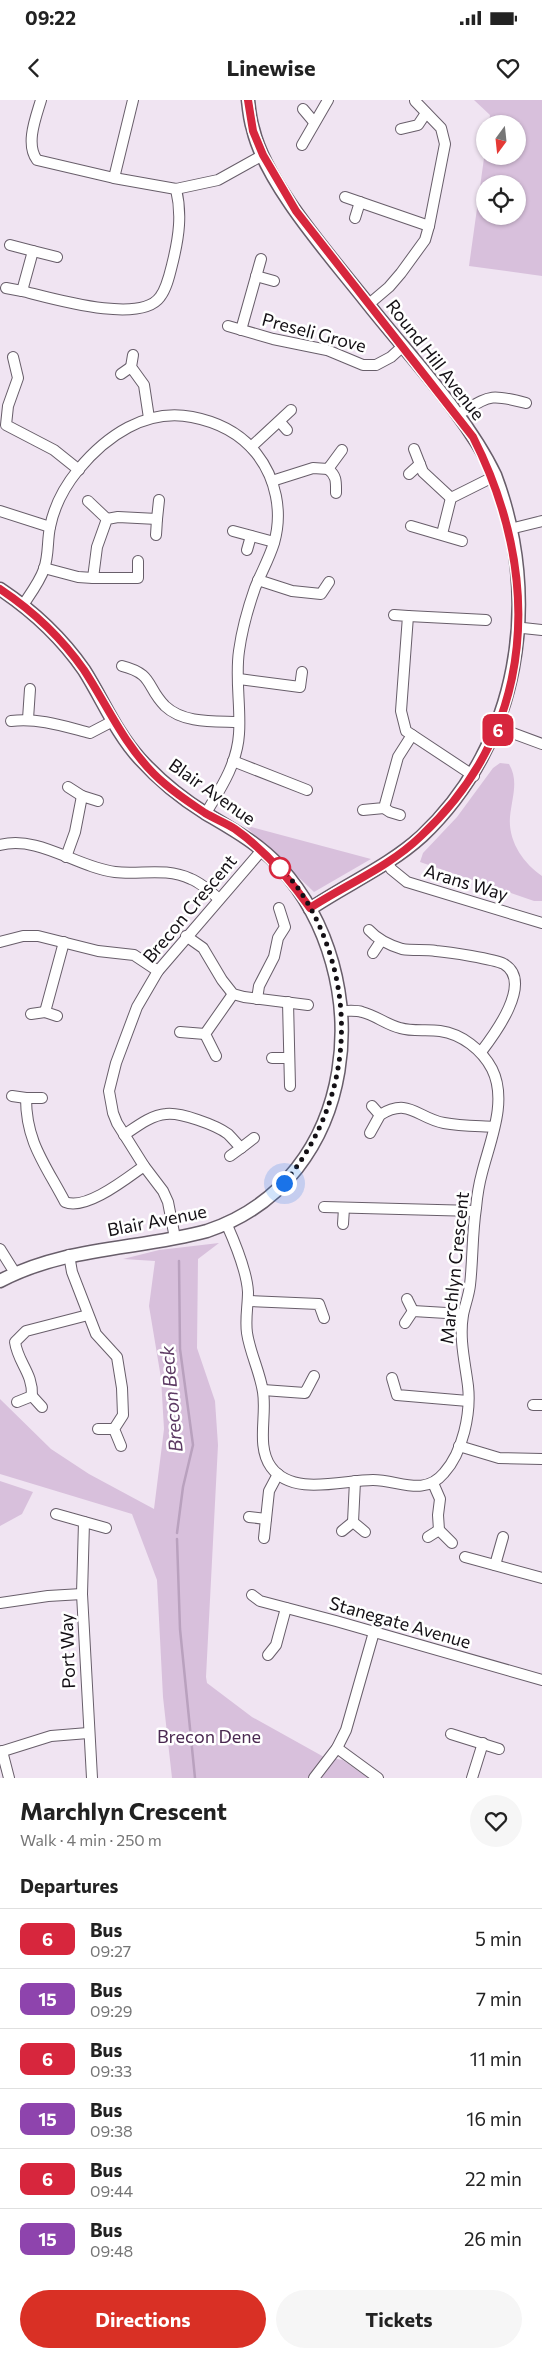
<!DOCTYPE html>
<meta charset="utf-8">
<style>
body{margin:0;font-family:Commissioner,sans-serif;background:#f6f6f6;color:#222;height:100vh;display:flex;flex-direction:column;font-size:19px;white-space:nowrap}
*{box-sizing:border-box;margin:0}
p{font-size:16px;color:#767676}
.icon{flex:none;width:28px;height:28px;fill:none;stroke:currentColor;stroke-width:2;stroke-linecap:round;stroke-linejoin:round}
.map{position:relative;height:1678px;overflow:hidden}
.panel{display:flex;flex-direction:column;background:#fff;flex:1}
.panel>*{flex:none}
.badge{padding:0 10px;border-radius:8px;font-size:18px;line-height:32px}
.needle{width:32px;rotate:195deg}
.buttons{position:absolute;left:476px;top:15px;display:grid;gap:10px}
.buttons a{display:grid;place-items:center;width:50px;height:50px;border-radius:50%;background:#fff;box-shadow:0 1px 4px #0004;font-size:25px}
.you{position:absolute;width:25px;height:25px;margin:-12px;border:4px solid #fff;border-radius:50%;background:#1a73e8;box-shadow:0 0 0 8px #1a73e833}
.map>.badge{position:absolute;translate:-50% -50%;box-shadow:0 0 0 2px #fff}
h2{padding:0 20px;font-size:19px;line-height:45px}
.round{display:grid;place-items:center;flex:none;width:52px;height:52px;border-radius:26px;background:#f6f6f6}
.overview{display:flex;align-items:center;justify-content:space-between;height:85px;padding:0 20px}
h1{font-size:24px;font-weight:700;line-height:38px}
.primary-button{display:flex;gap:10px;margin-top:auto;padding:10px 20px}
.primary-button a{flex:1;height:58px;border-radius:30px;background:#d93025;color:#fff;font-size:20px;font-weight:700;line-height:58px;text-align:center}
.primary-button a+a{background:#f6f6f6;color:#222}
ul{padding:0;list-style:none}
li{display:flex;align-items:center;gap:15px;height:60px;padding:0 20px;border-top:1px solid #e0e0e0}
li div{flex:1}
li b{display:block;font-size:19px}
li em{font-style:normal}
li .badge{min-width:55px;font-weight:700;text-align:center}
.status{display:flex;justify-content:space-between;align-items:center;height:35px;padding:0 25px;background:#fff;direction:ltr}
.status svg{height:14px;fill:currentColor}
header{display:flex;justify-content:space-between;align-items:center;height:65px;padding:0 20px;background:#fff;font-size:22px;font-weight:700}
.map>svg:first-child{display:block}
.green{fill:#d8c0dc;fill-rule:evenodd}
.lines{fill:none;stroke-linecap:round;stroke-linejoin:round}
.stream{stroke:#b9a1be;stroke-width:2.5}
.minor-casing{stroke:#685e6a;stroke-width:12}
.tertiary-casing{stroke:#685e6a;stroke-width:15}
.minor{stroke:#fff;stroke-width:10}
.tertiary{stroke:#fff;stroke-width:12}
.line-casing{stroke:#fff;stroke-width:11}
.line{stroke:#d7263d;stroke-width:8}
.walk{stroke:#141015;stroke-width:5;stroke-dasharray:0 9}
.stop-dot{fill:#fff;stroke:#d7263d;stroke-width:2.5}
.labels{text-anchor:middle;stroke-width:5;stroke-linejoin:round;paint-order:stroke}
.street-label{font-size:18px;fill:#141015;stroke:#fff}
.park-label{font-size:18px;fill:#4b2952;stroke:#fff}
.water-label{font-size:19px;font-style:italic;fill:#5d3b64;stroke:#fff}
</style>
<div class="status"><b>09:22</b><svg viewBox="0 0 49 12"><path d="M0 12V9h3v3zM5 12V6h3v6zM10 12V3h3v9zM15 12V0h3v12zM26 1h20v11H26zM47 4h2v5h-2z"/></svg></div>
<header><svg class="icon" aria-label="back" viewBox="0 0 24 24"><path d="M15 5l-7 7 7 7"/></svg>Linewise<svg class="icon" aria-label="heart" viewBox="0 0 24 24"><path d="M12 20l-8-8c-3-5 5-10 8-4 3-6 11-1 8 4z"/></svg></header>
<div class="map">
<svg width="542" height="1678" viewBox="0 0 542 1678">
<rect width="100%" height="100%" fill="#f0e4f2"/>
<g class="green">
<path d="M474 0H542V176L469 166 485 51V56H518V24H489L490 15ZM485 84H518V116H485Z"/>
<path d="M500 663 509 664C519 681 512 697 510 717 508 741 523 763 542 776V801H534L420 762 423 753 457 717 493 668Z"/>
<path d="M244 725 371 759 314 792Z"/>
<path d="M219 1143 198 1159 197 1248 215 1301 218 1345 206 1577 207 1583 252 1617 324 1657 343 1660 368 1678H172L163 1597 157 1480 132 1414 0 1374V1299L51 1349 89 1374 154 1409 164 1329 161 1278 149 1206 155 1161 123 1159 159 1150Z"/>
<path d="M0 1381 33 1392 22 1414 0 1426Z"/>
</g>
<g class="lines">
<g class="stream">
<path d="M177 1433 183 1387 193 1345 180 1249 179 1161"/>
<path d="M177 1439 180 1529 195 1678"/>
</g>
<g class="minor-casing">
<g id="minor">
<path d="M41 0C36 17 25 44 37 60L114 78 176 89 218 80 263 55"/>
<path d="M303 9 314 22"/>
<path d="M401 29 418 25 426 13"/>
<path d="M302 45 328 0"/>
<path d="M114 78 133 0"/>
<path d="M345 97 429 126"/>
<path d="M355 118 360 102"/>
<path d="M10 145 33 151 22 191C51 198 140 225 160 197 167 188 170 173 173 161 179 136 182 114 176 89"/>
<path d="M33 151 57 157"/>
<path d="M256 176 274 181"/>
<path d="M6 188 22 191"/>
<path d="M369 204 389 187 401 173 425 140 429 126 445 44 441 28 415 1"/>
<path d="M228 226 273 239 327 250 363 265H376L391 257 402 247"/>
<path d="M241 230 261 159"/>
<path d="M133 255 131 267 144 285 149 318"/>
<path d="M13 257 18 278 8 306 6 325 54 350 79 370"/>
<path d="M121 274 131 267"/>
<path d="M457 315C490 296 488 293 526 303"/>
<path d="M280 322 287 330"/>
<path d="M251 347 291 310"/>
<path d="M414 349 423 372 451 398"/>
<path d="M328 369C337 376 336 382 336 393"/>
<path d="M409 374 420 364"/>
<path d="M272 381 313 368 328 369 342 350"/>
<path d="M88 401 107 419"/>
<path d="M0 411 50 427"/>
<path d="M157 419 159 400"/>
<path d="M411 426 462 441"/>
<path d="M514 428 542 421"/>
<path d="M233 431 274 442"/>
<path d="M442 434 451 398 495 376"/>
<path d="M247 450 251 436"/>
<path d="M44 468 78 477 93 478 97 447 107 419 118 417 157 419 156 435"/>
<path d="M93 478H138V461"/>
<path d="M258 480 292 491 321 494 329 482"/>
<path d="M23 505C31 493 40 481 44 469 49 455 47 441 50 427 54 407 65 386 78 370 106 336 146 308 192 317 218 322 240 333 256 353 276 378 283 412 274 443 269 459 261 473 255 488 248 508 242 529 239 551 235 578 241 607 239 634 237 664 221 688 206 713"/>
<path d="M394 515 408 516 401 611 406 631 474 676"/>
<path d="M408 516 486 520"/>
<path d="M523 528 542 530"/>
<path d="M122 566C154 574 146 587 165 606 184 624 215 621 239 622"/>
<path d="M239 579 300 587 302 572"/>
<path d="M28 619 30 589"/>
<path d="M11 621C40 618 63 626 90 633L113 621"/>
<path d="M499 628 542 644"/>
<path d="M233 661 307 690"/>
<path d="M68 687 82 696"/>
<path d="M384 708 390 712 400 715"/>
<path d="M363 710 384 708 398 657 412 635"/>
<path d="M0 745C39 735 76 767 115 772 141 775 165 767 191 779 201 783 210 791 219 799"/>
<path d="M66 757 75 732 82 696 98 701"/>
<path d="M388 762 391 769 407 782 542 823"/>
<path d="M369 830C378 840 389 845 402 849 413 851 425 849 436 851 449 852 494 859 504 864 534 882 494 935 481 952"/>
<path d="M186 836 203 848 222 880 233 894 244 897 308 905"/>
<path d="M0 842 23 836H38L98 851 134 855 158 871"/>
<path d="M373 853 381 841"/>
<path d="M257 899 259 886 274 857 278 838 285 827 279 808"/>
<path d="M288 902 290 986"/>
<path d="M31 914 45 912"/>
<path d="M57 916 45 912 64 842"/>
<path d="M180 932 205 934"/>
<path d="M216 956 205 934 233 894"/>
<path d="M272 958H288"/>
<path d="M12 996 26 998"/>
<path d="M42 998H26C26 1042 45 1064 65 1102 86 1111 127 1078 144 1066"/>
<path d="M372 1006 380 1015"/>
<path d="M370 1033 380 1015C409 997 417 1018 444 1023 460 1026 478 1026 494 1027"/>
<path d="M124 1035C136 1027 151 1015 166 1014 180 1012 216 1025 228 1034 233 1039 237 1044 241 1048L230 1056"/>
<path d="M241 1048 254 1038"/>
<path d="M324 1107 475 1111"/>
<path d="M343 1124 344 1108"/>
<path d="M227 1125C235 1143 247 1173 248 1192 248 1206 245 1219 247 1233 250 1253 260 1272 263 1292 267 1316 256 1346 271 1367 293 1397 342 1380 373 1380 399 1380 424 1397 444 1373 463 1352 471 1313 468 1286 465 1262 459 1239 463 1215 465 1205 469 1195 470 1185 473 1159 472 1134 476 1108 477 1097 479 1084 482 1073 490 1041 508 1001 492 969 482 950 462 934 440 931 427 929 413 932 400 928 387 925 375 915 362 912 356 910 349 911 342 911"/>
<path d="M175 1138 168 1102 163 1091 144 1066 117 1023 113 1013 109 991 116 963 137 907 158 871 262 750"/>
<path d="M0 1149 15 1173"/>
<path d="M69 1155 72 1172 96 1234 117 1257 122 1288 123 1315 114 1329 121 1346"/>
<path d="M407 1199 413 1211"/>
<path d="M248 1201 319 1204 324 1218"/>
<path d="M405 1223 413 1211 463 1214"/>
<path d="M392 1278 397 1295 468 1301"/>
<path d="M263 1290 305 1293 314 1276"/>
<path d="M17 1302 32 1296"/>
<path d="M533 1305H542"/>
<path d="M42 1307 32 1296C33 1273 18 1263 15 1242L26 1231 88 1215"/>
<path d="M98 1329H114"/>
<path d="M459 1346 499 1358 542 1359"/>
<path d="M355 1381 353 1422 365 1432"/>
<path d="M433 1383 440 1399 438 1415 439 1430 452 1443"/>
<path d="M56 1414 106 1428"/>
<path d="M249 1417 266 1419"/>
<path d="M84 1422 82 1494 92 1678"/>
<path d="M342 1431 353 1422"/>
<path d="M428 1437 439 1430"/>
<path d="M264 1438 269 1391 278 1374"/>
<path d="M465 1457 542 1478"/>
<path d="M495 1465 503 1437"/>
<path d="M252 1495 260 1501 336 1521 542 1580"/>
<path d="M0 1503 48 1496 82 1494"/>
<path d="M268 1555 276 1545 286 1508"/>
<path d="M451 1634 499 1649"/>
<path d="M337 1648 378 1678"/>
<path d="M2 1651 9 1678"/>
<path d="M0 1652 51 1636 88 1633"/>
<path d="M314 1678 337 1648 346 1630 374 1532"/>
<path d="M472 1678 483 1643"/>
</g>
</g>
<g class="tertiary-casing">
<g id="tertiary">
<path d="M248 0C249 10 250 20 253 29 266 85 333 159 369 205 411 258 466 315 495 375 542 500 520 643 422 736 389 766 347 784 310 809"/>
<path d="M0 489C33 511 61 537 84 570 103 600 116 633 140 659 159 680 181 698 205 713 232 729 258 743 280 767 380 877 360 1080 207 1131 137 1150 67 1146 0 1181"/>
</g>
</g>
<use href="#minor" class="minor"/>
<use href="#tertiary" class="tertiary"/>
</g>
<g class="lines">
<g class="line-casing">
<path id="line" d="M0 489C33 511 61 537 84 570 107 605 123 643 154 674 169 689 187 701 205 713 215 719 226 723 235 729 266 751 289 778 310 808 347 784 389 767 421 736 538 627 542 473 473 337L296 111 263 55 253 31 248 0"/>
</g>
<use href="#line" class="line"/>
<path class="walk" d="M280 768C297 782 315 813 324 837 357 921 343 1013 284 1083"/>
</g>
<circle class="stop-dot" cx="280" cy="768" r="10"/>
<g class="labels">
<g class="street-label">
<text transform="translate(314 233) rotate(15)" y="6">Preseli Grove</text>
<text transform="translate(435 260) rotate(52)" y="6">Round Hill Avenue</text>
<text transform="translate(212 692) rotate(35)" y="6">Blair Avenue</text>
<text transform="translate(466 783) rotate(17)" y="6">Arans Way</text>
<text transform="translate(190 809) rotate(-50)" y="6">Brecon Crescent</text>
<text transform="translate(157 1121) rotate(-11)" y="6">Blair Avenue</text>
<text transform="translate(455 1168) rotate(-84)" y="6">Marchlyn Crescent</text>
<text transform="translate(400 1523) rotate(16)" y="6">Stanegate Avenue</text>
<text transform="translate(68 1551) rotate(-92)" y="6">Port Way</text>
</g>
<g class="park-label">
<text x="209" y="1643">Brecon Dene</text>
</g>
<g class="water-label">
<text transform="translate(171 1299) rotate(-95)" y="7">Brecon Beck</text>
</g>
</g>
</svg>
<div class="buttons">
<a><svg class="needle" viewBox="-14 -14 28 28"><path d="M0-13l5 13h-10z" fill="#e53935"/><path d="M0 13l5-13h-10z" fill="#767676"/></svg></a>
<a><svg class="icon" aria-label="locate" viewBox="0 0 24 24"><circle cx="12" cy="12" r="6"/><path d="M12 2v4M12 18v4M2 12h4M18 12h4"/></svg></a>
</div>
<div class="you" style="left:284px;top:1083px"></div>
<b class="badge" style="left:498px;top:630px;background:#d7263d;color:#fff">6</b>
</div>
<section class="panel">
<div class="overview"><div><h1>Marchlyn Crescent</h1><p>Walk · 4 min · 250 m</p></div><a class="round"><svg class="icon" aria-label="heart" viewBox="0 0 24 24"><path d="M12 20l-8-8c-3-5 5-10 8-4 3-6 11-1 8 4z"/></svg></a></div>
<h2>Departures</h2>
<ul>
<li><span class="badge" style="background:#d7263d;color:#fff">6</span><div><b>Bus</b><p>09:27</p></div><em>5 min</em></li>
<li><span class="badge" style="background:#8e44ad;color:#fff">15</span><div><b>Bus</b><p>09:29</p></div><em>7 min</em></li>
<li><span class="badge" style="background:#d7263d;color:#fff">6</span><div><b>Bus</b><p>09:33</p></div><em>11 min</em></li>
<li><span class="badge" style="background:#8e44ad;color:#fff">15</span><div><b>Bus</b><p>09:38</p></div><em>16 min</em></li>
<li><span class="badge" style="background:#d7263d;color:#fff">6</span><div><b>Bus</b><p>09:44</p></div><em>22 min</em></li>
<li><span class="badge" style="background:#8e44ad;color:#fff">15</span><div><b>Bus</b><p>09:48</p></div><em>26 min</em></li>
</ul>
<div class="primary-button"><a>Directions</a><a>Tickets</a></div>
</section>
